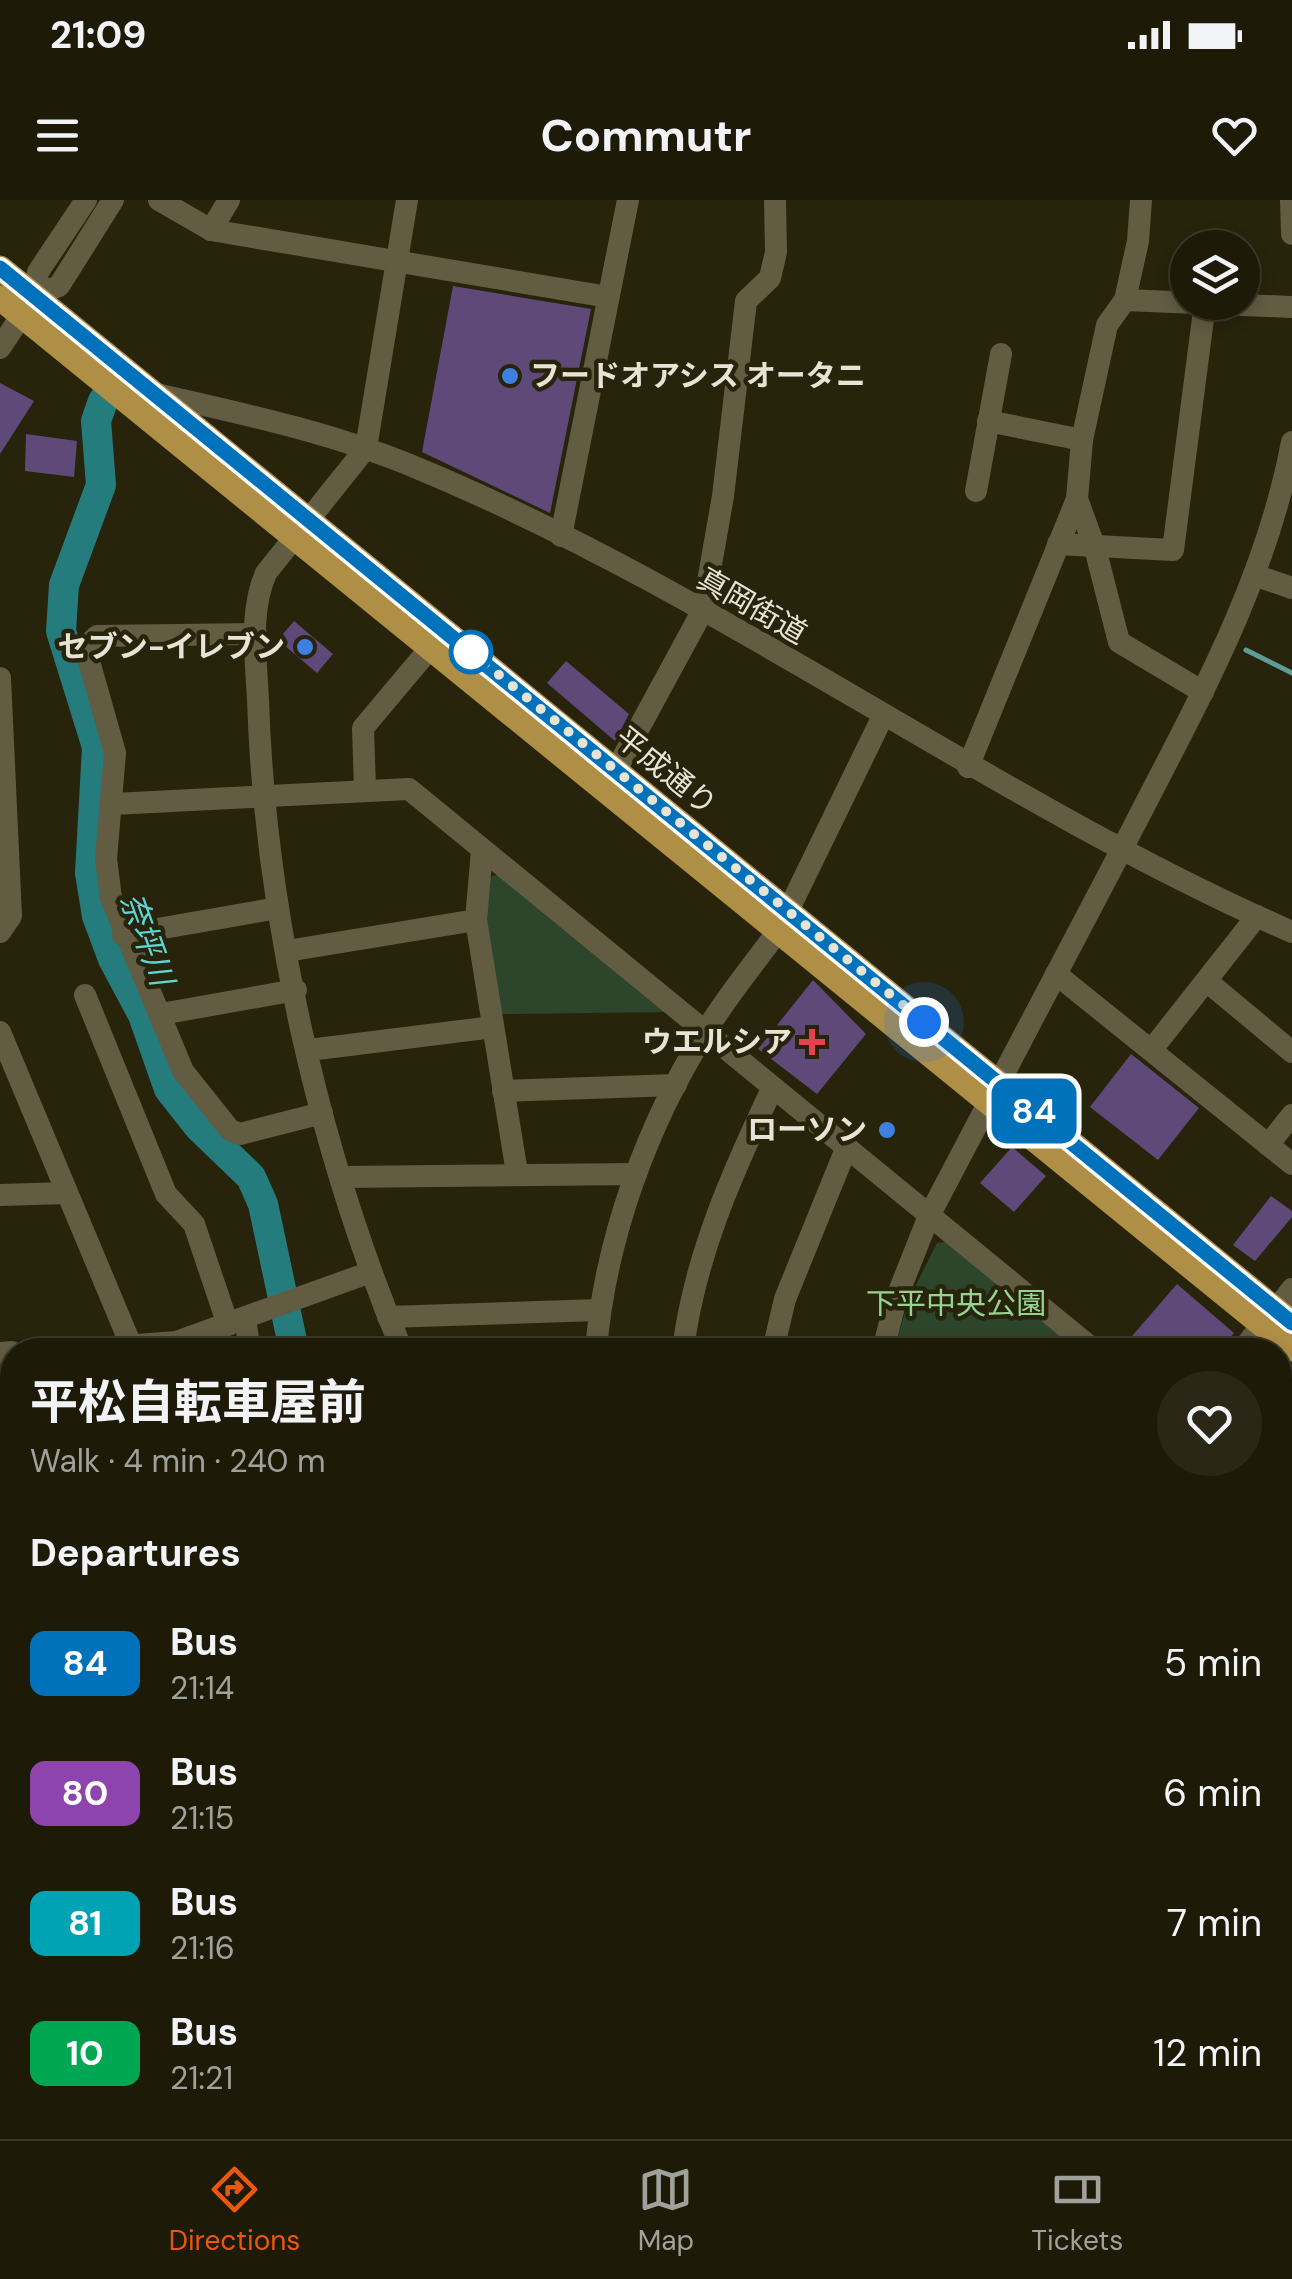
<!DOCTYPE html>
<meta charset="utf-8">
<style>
body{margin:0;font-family:"DM Sans","Noto Sans JP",sans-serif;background:#2b2716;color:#f1f3f6;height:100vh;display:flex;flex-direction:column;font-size:38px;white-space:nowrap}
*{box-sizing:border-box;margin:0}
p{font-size:32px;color:#a1a19c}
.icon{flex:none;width:55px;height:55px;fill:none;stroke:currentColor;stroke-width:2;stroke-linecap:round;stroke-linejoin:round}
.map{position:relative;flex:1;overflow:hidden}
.drawer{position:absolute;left:0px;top:1138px;width:1292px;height:802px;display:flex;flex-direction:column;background:#1e1a08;border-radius:40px 40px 0 0;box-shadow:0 5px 15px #0003,0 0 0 2px #3c3829}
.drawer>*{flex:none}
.badge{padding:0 20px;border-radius:15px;font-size:35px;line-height:65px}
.tools{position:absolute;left:1170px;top:30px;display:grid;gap:20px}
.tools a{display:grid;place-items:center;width:90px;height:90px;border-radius:50%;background:#1e1a08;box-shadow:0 5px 15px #0003,0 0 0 2px #3c3829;font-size:50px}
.you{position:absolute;width:50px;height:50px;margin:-25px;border:8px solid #fff;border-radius:50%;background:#1a73e8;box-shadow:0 0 0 15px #1a73e833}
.map>.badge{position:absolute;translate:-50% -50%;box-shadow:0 0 0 5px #fff}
h2{padding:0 30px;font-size:38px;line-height:90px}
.round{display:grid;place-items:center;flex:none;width:105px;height:105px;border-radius:52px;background:#2b2716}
.summary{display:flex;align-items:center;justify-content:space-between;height:170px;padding:0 30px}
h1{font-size:48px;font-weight:700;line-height:75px}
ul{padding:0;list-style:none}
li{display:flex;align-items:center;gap:30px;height:130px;padding:0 30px}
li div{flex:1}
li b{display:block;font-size:38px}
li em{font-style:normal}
li .badge{min-width:110px;font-weight:700;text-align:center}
.status{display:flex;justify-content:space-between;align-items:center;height:70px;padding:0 50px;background:#1e1a08;direction:ltr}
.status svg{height:28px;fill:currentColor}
header{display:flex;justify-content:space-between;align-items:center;height:130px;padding:0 30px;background:#1e1a08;font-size:45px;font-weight:700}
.dock{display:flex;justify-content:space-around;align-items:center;height:140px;border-top:2px solid #3c3829;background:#1e1a08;font-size:28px;color:#a1a19c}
.dock a{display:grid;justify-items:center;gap:5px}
.dock .on{color:#ea580c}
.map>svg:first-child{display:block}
.green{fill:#2d462b}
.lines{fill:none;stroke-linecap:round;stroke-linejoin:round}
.stream{stroke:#5f9b98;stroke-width:5}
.river{stroke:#257c7d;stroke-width:30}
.building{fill:#5f4979}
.minor{stroke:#625c43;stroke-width:22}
.major{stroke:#af8e46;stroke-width:25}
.line-casing{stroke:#fff;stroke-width:22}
.line{stroke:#0072bc;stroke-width:15}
.walk{stroke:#e7e4d6;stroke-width:10;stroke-dasharray:0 18}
.shop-dot{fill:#3f7fe0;stroke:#28230b;stroke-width:4}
.stop-dot{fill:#fff;stroke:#0072bc;stroke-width:5}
.health-dot{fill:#e0444e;stroke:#28230b;stroke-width:4}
.labels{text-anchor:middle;stroke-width:9;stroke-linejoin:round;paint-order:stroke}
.poi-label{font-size:30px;font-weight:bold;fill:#e7e4d6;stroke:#28230b;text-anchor:end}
.street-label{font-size:30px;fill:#e7e4d6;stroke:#28230b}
.park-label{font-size:30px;fill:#96d290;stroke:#28230b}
.water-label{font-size:32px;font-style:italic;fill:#5bd7d8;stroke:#28230b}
</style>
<div class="status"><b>21:09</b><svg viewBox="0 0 49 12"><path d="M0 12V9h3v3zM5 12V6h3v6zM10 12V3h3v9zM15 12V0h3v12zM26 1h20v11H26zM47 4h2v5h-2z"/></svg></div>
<header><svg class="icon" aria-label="menu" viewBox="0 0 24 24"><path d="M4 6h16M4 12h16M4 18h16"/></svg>Commutr<svg class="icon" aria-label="heart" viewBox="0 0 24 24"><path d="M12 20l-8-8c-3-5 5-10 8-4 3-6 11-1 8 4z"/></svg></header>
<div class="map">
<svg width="1292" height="1939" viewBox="0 0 1292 1939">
<rect width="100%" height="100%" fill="#28230b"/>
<g class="green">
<path d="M500 674 669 812 501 814 484 719 490 677Z"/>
<path d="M952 1041 1085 1150H894L909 1099 937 1043Z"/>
<path d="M1280 1825H1286L1290 1915H1280Z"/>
</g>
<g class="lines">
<g class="stream">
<path d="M1246 450 1292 473"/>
<path d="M1170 1928 1171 1939"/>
<path d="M144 1929 145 1939"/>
</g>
<path class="river" d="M103 201 96 221 101 285 64 385 61 431 97 547 90 673 97 716 113 759 143 815 169 889 199 927 251 977 263 1004 294 1150"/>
</g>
<g class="building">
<path d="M453 86 591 109 550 313 422 252Z"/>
<path d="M0 183 34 201 0 254Z"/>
<path d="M26 234 77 241 74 277 25 271Z"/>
<path d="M294 421 333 454 317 473 278 440Z"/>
<path d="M566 461 629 514 615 541 547 483Z"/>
<path d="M813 780 866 834 817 894 758 849Z"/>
<path d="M1131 854 1199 908 1158 960 1090 907Z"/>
<path d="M1012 947 1046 976 1014 1012 980 983Z"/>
<path d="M1271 996 1292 1011V1017L1255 1061 1233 1045Z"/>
<path d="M1177 1084 1234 1133 1219 1150H1120Z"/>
</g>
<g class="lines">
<g class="minor">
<path d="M159 0 211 30 608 97"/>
<path d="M1141 0 1138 41 1125 100 1107 125 1082 240 1077 299 1095 348 1119 442 1203 492"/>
<path d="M1291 0 1292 34"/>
<path d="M211 30 229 0"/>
<path d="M35 95 59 86 113 0"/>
<path d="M1125 100 1292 107"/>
<path d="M0 148 35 95 38 72 86 0"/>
<path d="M156 194C244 214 333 233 417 268 723 395 989 599 1292 732"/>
<path d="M988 221 1082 240"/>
<path d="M976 291 1001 154"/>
<path d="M561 336 628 0"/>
<path d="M1058 344 1173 350 1205 103"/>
<path d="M1257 376 1292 388"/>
<path d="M256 434 97 436 85 447 115 553 106 659 111 698 183 871 230 930 240 934 322 913"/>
<path d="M0 478 11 716 0 732"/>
<path d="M968 567 1077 299"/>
<path d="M615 572 703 410 723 296 746 101 770 78 776 52 775 0"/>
<path d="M365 589 363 528 431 447"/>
<path d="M113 604 409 589 1094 1150"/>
<path d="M482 650 476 720 517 973"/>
<path d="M787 713 883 516"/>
<path d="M123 735 278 708"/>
<path d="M287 751 476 720"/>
<path d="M1056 774 1292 964"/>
<path d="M1209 783 1292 852"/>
<path d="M85 795 166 994 194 1024 228 1125"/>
<path d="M161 814 296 790"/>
<path d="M0 832 133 1150"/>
<path d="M1153 848 1257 716"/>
<path d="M309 850 493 827"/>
<path d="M503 891 676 885"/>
<path d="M1268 945 1292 915"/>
<path d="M342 977 636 974"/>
<path d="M0 995 67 993"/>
<path d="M1276 1110 1292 1089"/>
<path d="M388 1117 599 1110"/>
<path d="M245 1120 250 1150"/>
<path d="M73 1150 176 1142 371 1072"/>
<path d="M402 1150C319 952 265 714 258 500 256 457 249 412 266 373L366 248 407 0"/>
<path d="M596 1150C605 1040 647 924 706 831 727 796 754 764 778 731"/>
<path d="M683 1150C694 1058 733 971 772 889"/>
<path d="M773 1150 785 1099 846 949"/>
<path d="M883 1150 896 1099 929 1016C997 886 1066 756 1134 626 1198 501 1266 381 1292 242"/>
<path d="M1242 1150 1262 1125"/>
<path d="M0 1153 12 1152"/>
<path d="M1280 1301 1292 1311"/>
<path d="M1280 1430 1292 1418"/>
<path d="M0 1514H12"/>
<path d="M1280 1591 1292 1585"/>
<path d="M1280 1645 1292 1638"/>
<path d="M0 1741H12"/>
<path d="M0 1763H12"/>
<path d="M1280 1818H1292"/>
<path d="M1280 1923H1292"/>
<path d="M0 1927 12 1926"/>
<path d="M292 1928 353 1939"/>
<path d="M778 1928 779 1939"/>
<path d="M886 1928 887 1939"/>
<path d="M1159 1928V1939"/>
<path d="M550 1939 551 1928"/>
</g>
<g class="major">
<path d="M0 68 1292 1123"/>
<path d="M0 98 1292 1149"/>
</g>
</g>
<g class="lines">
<g class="line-casing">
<path id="line" d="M0 68 1292 1123"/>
</g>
<use href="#line" class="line"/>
<path class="walk" d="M471 452 924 822"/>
</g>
<g class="shop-dot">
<circle cx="510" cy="176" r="10"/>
<circle cx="305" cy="447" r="10"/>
<circle cx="887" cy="930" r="10"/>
</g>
<circle class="stop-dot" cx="471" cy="452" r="20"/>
<path class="health-dot" d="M807 827h10v10h10v10h-10v10h-10v-10h-10v-10h10z"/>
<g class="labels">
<g class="poi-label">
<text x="530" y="186" text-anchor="start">フードオアシス オータニ</text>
<text x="285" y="457">セブン-イレブン</text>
<text x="792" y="852">ウエルシア</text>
<text x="867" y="940">ローソン</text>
</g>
<g class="street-label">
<text transform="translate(752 406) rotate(30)" y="10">真岡街道</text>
<text transform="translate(666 571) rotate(39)" y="10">平成通り</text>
</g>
<g class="park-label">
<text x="956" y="1114">下平中央公園</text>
</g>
<g class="water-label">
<text transform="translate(147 739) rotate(70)" y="11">奈坪川</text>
</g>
</g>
</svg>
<div class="tools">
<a><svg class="icon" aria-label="layers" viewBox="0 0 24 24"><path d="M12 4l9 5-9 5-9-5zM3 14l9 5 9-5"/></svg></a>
</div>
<div class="you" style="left:924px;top:822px"></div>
<b class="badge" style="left:1034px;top:911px;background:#0072bc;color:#fff">84</b>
<section class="drawer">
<div class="summary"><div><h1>平松自転車屋前</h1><p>Walk · 4 min · 240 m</p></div><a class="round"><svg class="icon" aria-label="heart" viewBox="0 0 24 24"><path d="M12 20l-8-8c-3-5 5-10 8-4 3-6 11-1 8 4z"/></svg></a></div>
<h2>Departures</h2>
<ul>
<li><span class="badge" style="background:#0072bc;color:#fff">84</span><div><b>Bus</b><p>21:14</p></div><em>5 min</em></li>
<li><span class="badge" style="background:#8e44ad;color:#fff">80</span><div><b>Bus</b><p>21:15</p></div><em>6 min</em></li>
<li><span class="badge" style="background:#00a3b4;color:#fff">81</span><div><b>Bus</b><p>21:16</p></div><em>7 min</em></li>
<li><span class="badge" style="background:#00a651;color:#fff">10</span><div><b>Bus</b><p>21:21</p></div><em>12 min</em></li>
</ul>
</section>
</div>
<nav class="dock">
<a class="on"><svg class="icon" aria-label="directions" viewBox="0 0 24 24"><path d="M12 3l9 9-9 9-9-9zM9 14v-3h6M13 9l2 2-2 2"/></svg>Directions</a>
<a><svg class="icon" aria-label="map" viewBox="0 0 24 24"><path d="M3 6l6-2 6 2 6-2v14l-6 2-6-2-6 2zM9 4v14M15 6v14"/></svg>Map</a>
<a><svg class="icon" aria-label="tickets" viewBox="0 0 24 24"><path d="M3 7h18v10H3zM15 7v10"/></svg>Tickets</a>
</nav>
